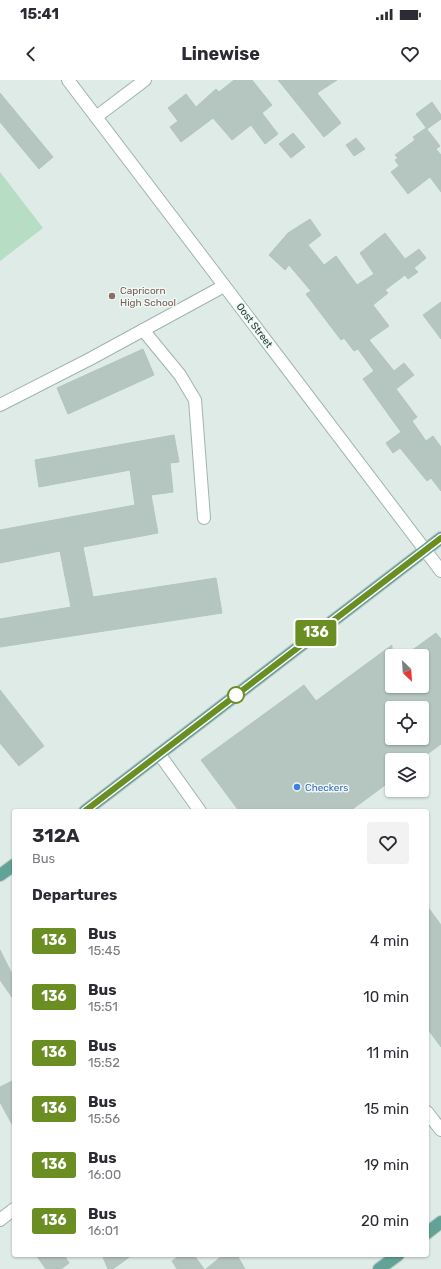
<!DOCTYPE html>
<style>
body{margin:0;font-family:Rubik,sans-serif;background:#f2f2f3;color:#2b2b33;height:100vh;display:flex;flex-direction:column;font-size:15px;white-space:nowrap}
*{box-sizing:border-box;margin:0}
p{font-size:13px;color:#7c7c81}
.icon{flex:none;width:22px;height:22px;fill:none;stroke:currentColor;stroke-width:2;stroke-linecap:round;stroke-linejoin:round}
.map{position:relative;flex:1;overflow:hidden}
.panel{position:absolute;left:12px;top:729px;width:417px;height:448px;display:flex;flex-direction:column;background:#fff;border-radius:4px;box-shadow:0 1px 3px #0004}
.panel>*{flex:none}
.badge{padding:0 8px;border-radius:3px;font-size:14px;line-height:26px}
.needle{width:26px;rotate:155deg}
.tools{position:absolute;left:385px;top:569px;display:grid;gap:8px}
.tools a{display:grid;place-items:center;width:44px;height:44px;border-radius:4px;background:#fff;box-shadow:0 1px 3px #0004;font-size:20px}
.map>.badge{position:absolute;translate:-50% -50%;box-shadow:0 0 0 2px #fff}
h2{padding:0 20px;font-size:15px;line-height:36px}
.round{display:grid;place-items:center;flex:none;width:42px;height:42px;border-radius:4px;background:#f2f2f3}
.summary{display:flex;align-items:center;justify-content:space-between;height:68px;padding:0 20px}
h1{font-size:19px;font-weight:700;line-height:30px}
ul{padding:0;list-style:none}
li{display:flex;align-items:center;gap:12px;height:56px;padding:0 20px}
li div{flex:1}
li b{display:block;font-size:15px}
li em{font-style:normal}
li .badge{min-width:44px;font-weight:700;text-align:center}
.status{display:flex;justify-content:space-between;align-items:center;height:28px;padding:0 20px;background:#fff;direction:ltr}
.status svg{height:11px;fill:currentColor}
header{display:flex;justify-content:space-between;align-items:center;height:52px;padding:0 20px;background:#fff;font-size:18px;font-weight:700}
.map>svg:first-child{display:block}
.green{fill:#b7ddc5}
.building{fill:#b5c6c0;stroke:#b2c5bf;fill-rule:evenodd}
.lines{fill:none;stroke-linecap:round;stroke-linejoin:round}
.street-casing{stroke:#a2b3af;stroke-width:14}
.primary-casing{stroke:#c1c8c7;stroke-width:14}
.street{stroke:#fff;stroke-width:12}
.primary{stroke:#62a398;stroke-width:12}
.line-casing{stroke:#fff;stroke-width:9}
.line{stroke:#6b8e23;stroke-width:6}
.education-dot{fill:#8d6e63;stroke:#f0f8f5;stroke-width:1.5}
.stop-dot{fill:#fff;stroke:#6b8e23;stroke-width:2}
.shop-dot{fill:#3f7fe0;stroke:#f0f8f5;stroke-width:1.5}
.labels{text-anchor:middle;stroke-width:3;stroke-linejoin:round;paint-order:stroke}
.education-label{font-size:10px;fill:#785e54;stroke:#f0f8f5;text-anchor:start}
.street-label{font-size:10px;fill:#203c37;stroke:#f0f8f5}
.shop-label{font-size:10px;fill:#366cbe;stroke:#f0f8f5;text-anchor:start}
</style>
<div class="status"><b>15:41</b><svg viewBox="0 0 49 12"><path d="M0 12V9h3v3zM5 12V6h3v6zM10 12V3h3v9zM15 12V0h3v12zM26 1h20v11H26zM47 4h2v5h-2z"/></svg></div>
<header><svg class="icon" aria-label="back" viewBox="0 0 24 24"><path d="M15 5l-7 7 7 7"/></svg>Linewise<svg class="icon" aria-label="heart" viewBox="0 0 24 24"><path d="M12 20l-8-8c-3-5 5-10 8-4 3-6 11-1 8 4z"/></svg></header>
<div class="map">
<svg width="441" height="1189" viewBox="0 0 441 1189">
<rect width="100%" height="100%" fill="#dfebe7"/>
<path class="green" d="M0 92 43 148 0 181Z"/>
<g class="building">
<path d="M234 0H252L272 25 262 33 278 54 265 64 251 45 232 60 213 38 181 62 170 47 178 41 168 28 186 14 196 27 216 9 219 12Z"/>
<path d="M278 0H337L317 13 341 43 324 57Z"/>
<path d="M0 13 53 77 39 89 0 42Z"/>
<path d="M432 22 441 35V39L427 49 416 34Z"/>
<path d="M426 48 440 66 436 69 441 75V112L430 97 408 114 391 92 399 86 395 80 398 78 395 75 415 60 413 57Z"/>
<path d="M293 53 305 67 291 78 279 64Z"/>
<path d="M356 58 365 69 354 76 346 65Z"/>
<path d="M310 139 321 155 308 165 324 185 336 176 357 205 374 194 360 173 385 153 405 179 419 169 426 178 414 188 418 192 408 199 405 195 385 210 388 213 373 225 389 246 369 260 394 291 404 283 414 295 396 309 417 337 412 341 426 361 433 356 441 367V411L431 398 427 401 400 368 393 373 386 363 401 352 363 299 374 291 358 269 354 271 344 258 341 260 306 214 311 211 289 185 285 190 269 175 288 153Z"/>
<path d="M441 222V259L423 235Z"/>
<path d="M143 269 154 295 68 334 57 308Z"/>
<path d="M174 355 179 382 170 383 173 412 151 415 158 453 83 467 93 517 216 498 222 533 0 567V539L71 527 60 471 0 483V450L135 425 130 390 39 407 35 380Z"/>
<path d="M436 553 441 559V664L419 680H392V700L350 731H239L201 680 304 605 316 621 392 565V606H422V576H404ZM392 628H422V658H392Z"/>
<path d="M0 610 44 666 19 686 0 663Z"/>
<path d="M427 826 441 845V967L427 948Z"/>
<path d="M0 870 14 898V920L0 900Z"/>
<path d="M14 1000V1048L0 1022V1007Z"/>
<path d="M36 1175H64L69 1183 61 1189H46Z"/>
<path d="M102 1175H132L113 1189H108Z"/>
<path d="M180 1175H194L204 1189H177L172 1181Z"/>
<path d="M223 1175H237L245 1189H206Z"/>
</g>
<g class="lines">
<g class="street-casing">
<g id="street">
<path d="M68 0 441 491"/>
<path d="M96 37 145 0"/>
<path d="M143 250 180 295 195 320 204 438"/>
<path d="M0 325 90 279 224 206"/>
<path d="M160 675 200 731"/>
<path d="M427 1032 441 1050"/>
<path d="M0 1140 14 1129"/>
</g>
</g>
<g class="primary-casing">
<g id="primary">
<path d="M85 731 441 458"/>
<path d="M0 795 14 785"/>
<path d="M427 1153 441 1142"/>
<path d="M379 1189 398 1175"/>
</g>
</g>
<use href="#street" class="street"/>
<use href="#primary" class="primary"/>
</g>
<g class="lines">
<g class="line-casing">
<path id="line" d="M85 731 441 458"/>
</g>
<use href="#line" class="line"/>
</g>
<circle class="education-dot" cx="112" cy="216" r="4"/>
<circle class="stop-dot" cx="236" cy="615" r="8"/>
<circle class="shop-dot" cx="297" cy="707" r="4"/>
<g class="labels">
<g class="education-label">
<text x="120" y="214">Capricorn<tspan x="120" dy="12">High School</tspan></text>
</g>
<g class="street-label">
<text transform="translate(255 245) rotate(53)" y="4">Oost Street</text>
</g>
<g class="shop-label">
<text x="305" y="711">Checkers</text>
</g>
</g>
</svg>
<div class="tools">
<a><svg class="needle" viewBox="-14 -14 28 28"><path d="M0-13l5 13h-10z" fill="#e53935"/><path d="M0 13l5-13h-10z" fill="#7c7c81"/></svg></a>
<a><svg class="icon" aria-label="locate" viewBox="0 0 24 24"><circle cx="12" cy="12" r="6"/><path d="M12 2v4M12 18v4M2 12h4M18 12h4"/></svg></a>
<a><svg class="icon" aria-label="layers" viewBox="0 0 24 24"><path d="M12 4l9 5-9 5-9-5zM3 14l9 5 9-5"/></svg></a>
</div>
<b class="badge" style="left:316px;top:553px;background:#6b8e23;color:#fff">136</b>
<section class="panel">
<div class="summary"><div><h1>312A</h1><p>Bus</p></div><a class="round"><svg class="icon" aria-label="heart" viewBox="0 0 24 24"><path d="M12 20l-8-8c-3-5 5-10 8-4 3-6 11-1 8 4z"/></svg></a></div>
<h2>Departures</h2>
<ul>
<li><span class="badge" style="background:#6b8e23;color:#fff">136</span><div><b>Bus</b><p>15:45</p></div><em>4 min</em></li>
<li><span class="badge" style="background:#6b8e23;color:#fff">136</span><div><b>Bus</b><p>15:51</p></div><em>10 min</em></li>
<li><span class="badge" style="background:#6b8e23;color:#fff">136</span><div><b>Bus</b><p>15:52</p></div><em>11 min</em></li>
<li><span class="badge" style="background:#6b8e23;color:#fff">136</span><div><b>Bus</b><p>15:56</p></div><em>15 min</em></li>
<li><span class="badge" style="background:#6b8e23;color:#fff">136</span><div><b>Bus</b><p>16:00</p></div><em>19 min</em></li>
<li><span class="badge" style="background:#6b8e23;color:#fff">136</span><div><b>Bus</b><p>16:01</p></div><em>20 min</em></li>
</ul>
</section>
</div>
